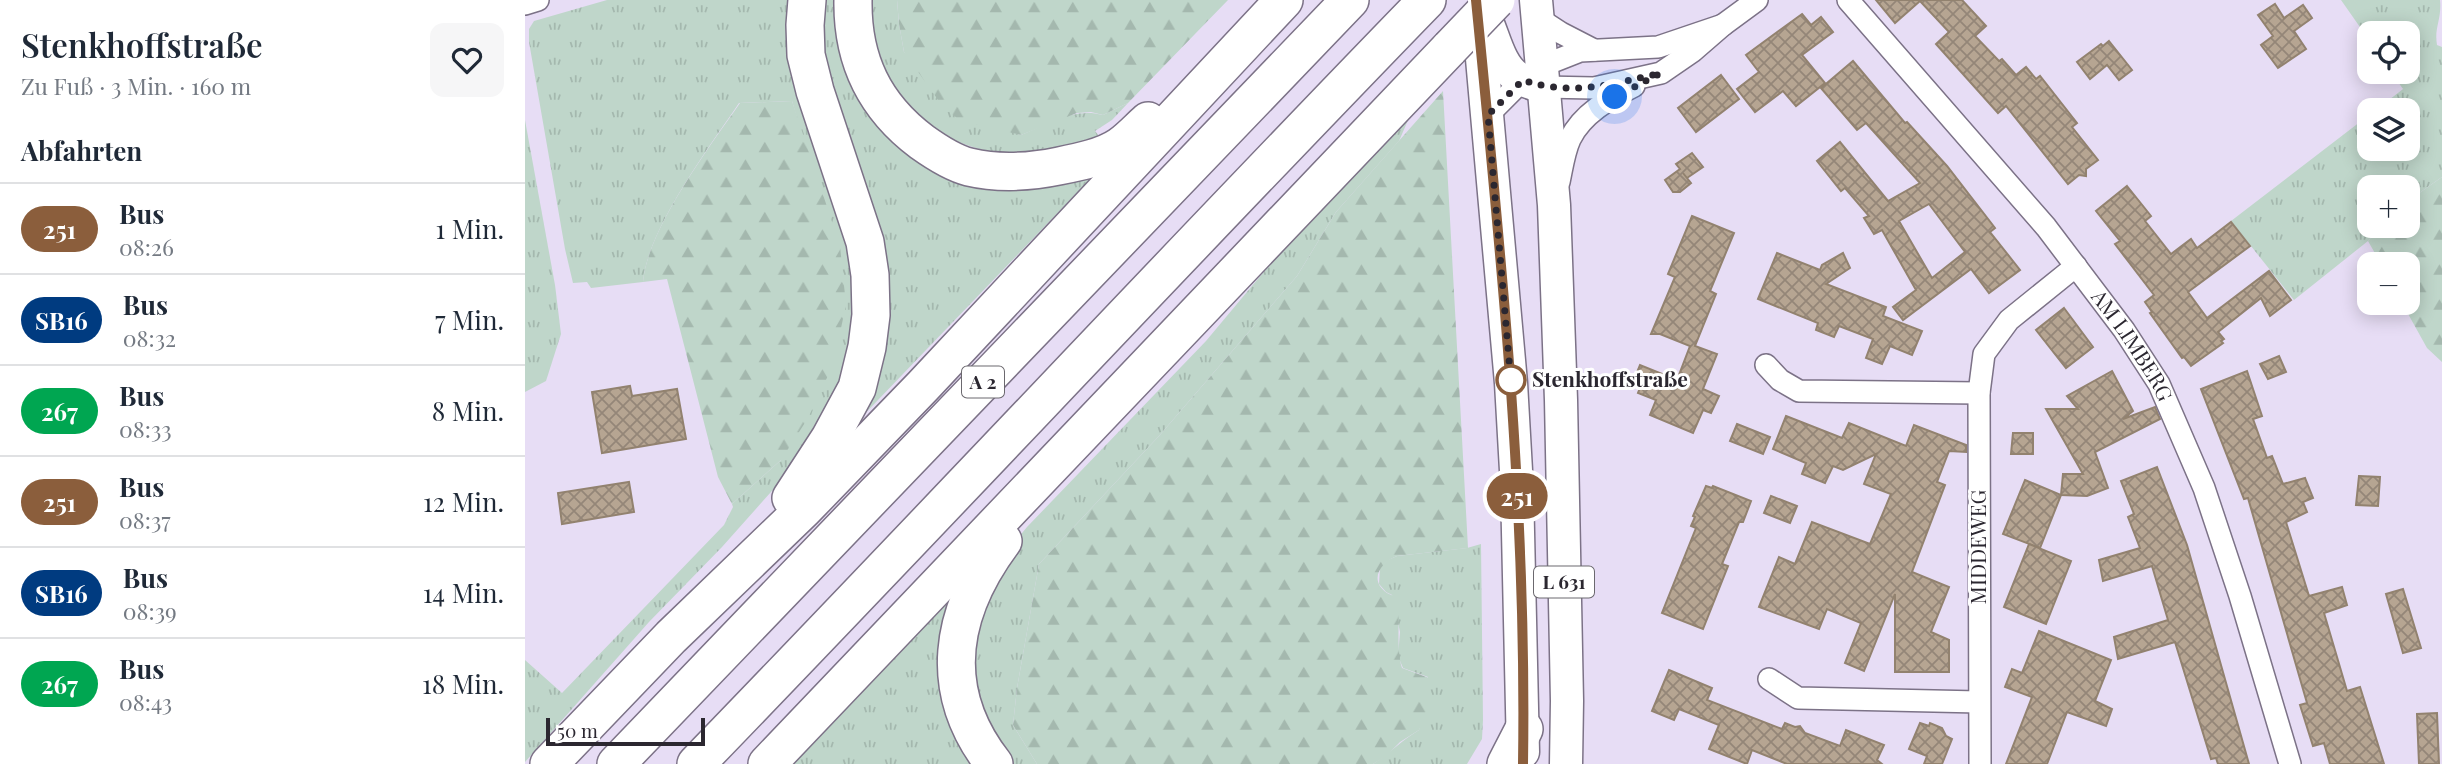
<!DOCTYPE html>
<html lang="de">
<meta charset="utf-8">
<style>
body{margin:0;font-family:"Playfair Display",serif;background:#f6f6f7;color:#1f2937;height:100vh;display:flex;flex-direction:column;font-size:26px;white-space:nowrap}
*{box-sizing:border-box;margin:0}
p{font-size:23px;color:#747a83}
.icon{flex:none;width:38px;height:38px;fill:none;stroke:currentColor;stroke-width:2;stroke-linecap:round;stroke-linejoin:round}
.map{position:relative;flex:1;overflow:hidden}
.details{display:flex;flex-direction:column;background:#fff;width:525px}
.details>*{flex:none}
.badge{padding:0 14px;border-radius:23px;font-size:24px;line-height:46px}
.tools{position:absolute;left:1832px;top:21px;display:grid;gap:14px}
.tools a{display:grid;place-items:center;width:63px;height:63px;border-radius:14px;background:#fff;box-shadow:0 4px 18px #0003;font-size:35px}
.scale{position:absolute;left:21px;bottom:18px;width:159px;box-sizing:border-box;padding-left:7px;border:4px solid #2b2730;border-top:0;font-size:19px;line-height:24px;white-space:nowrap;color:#2b2730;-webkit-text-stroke:5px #fff;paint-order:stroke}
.you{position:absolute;width:35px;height:35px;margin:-18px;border:5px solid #fff;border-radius:50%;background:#1a73e8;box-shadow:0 0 0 10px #1a73e833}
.map>.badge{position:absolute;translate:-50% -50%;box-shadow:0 0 0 4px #fff}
h2{padding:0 21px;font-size:26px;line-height:63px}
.round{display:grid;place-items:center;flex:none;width:74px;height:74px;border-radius:14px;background:#f6f6f7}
.summary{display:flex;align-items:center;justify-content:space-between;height:119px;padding:0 21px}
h1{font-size:33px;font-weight:600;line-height:52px}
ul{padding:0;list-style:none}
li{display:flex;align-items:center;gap:21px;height:91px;padding:0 21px;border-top:2px solid #e0e1e3}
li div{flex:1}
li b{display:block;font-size:26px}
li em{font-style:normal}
li .badge{min-width:77px;font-weight:700;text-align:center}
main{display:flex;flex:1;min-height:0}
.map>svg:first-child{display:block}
.grass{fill:url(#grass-tufts)}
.forest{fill:url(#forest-firs)}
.building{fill:url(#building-cross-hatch);stroke:#92826f;stroke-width:2;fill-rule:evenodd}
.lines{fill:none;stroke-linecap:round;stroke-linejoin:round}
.street-casing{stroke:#7c7287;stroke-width:24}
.primary-casing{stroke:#7c7287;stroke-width:35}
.highway-casing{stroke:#7c7287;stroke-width:40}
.street{stroke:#fff;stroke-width:21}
.primary{stroke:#fff;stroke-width:32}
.highway{stroke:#fff;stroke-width:37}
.highway-bridge-casing{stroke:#7c7287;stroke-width:40;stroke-linecap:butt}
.highway-bridge{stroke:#fff;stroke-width:37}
.line-casing{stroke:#fff;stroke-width:16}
.line{stroke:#8b5e3c;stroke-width:10}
.walk{stroke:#2b2730;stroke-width:7;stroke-dasharray:0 12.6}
.stop-dot{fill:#fff;stroke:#8b5e3c;stroke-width:3.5}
.labels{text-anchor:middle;stroke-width:6;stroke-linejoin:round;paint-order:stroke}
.shield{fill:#fff;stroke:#6b686e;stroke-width:2}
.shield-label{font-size:19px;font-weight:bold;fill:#2b2730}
.street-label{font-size:21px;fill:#2b2730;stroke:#fff}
.stop-label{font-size:21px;font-weight:bold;fill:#2b2730;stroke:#fff;text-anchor:start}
</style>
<main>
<section class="details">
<div class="summary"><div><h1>Stenkhoffstraße</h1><p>Zu Fuß · 3 Min. · 160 m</p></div><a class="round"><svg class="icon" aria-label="heart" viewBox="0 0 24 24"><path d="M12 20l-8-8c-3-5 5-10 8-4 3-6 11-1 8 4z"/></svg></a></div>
<h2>Abfahrten</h2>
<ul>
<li><span class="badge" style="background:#8b5e3c;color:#fff">251</span><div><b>Bus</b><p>08:26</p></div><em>1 Min.</em></li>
<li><span class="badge" style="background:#003b80;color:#fff">SB16</span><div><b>Bus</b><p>08:32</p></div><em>7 Min.</em></li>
<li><span class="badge" style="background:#00a651;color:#fff">267</span><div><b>Bus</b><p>08:33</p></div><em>8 Min.</em></li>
<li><span class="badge" style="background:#8b5e3c;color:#fff">251</span><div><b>Bus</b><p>08:37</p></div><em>12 Min.</em></li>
<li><span class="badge" style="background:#003b80;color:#fff">SB16</span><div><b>Bus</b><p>08:39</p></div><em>14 Min.</em></li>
<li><span class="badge" style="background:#00a651;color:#fff">267</span><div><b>Bus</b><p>08:43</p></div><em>18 Min.</em></li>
</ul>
</section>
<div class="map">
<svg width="1917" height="764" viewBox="0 0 1917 764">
<defs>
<pattern id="grass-tufts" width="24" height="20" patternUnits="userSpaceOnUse" patternTransform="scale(1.75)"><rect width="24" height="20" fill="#bfd6ca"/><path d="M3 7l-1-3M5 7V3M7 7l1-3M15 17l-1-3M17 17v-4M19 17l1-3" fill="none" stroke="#a4b8ae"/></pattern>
<pattern id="forest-firs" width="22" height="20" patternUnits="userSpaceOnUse" patternTransform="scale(1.75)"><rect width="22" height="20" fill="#bfd6ca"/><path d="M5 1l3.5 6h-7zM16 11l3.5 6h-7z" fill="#a4b8ae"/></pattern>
<pattern id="building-cross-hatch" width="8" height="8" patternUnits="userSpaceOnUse" patternTransform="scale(1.75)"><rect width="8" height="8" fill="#b6a592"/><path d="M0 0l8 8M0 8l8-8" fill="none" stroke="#948678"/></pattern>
</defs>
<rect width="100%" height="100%" fill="#e7ddf5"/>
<g class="grass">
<path d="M82 0H270L331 249 328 350 302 418 254 483 197 547 124 622 0 762V660L37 693 199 525 208 507 207 504 256 460 280 146 267 101 214 103C185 146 122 230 118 282L66 288 62 282 48 283 40 249 4 42V29L9 21Z"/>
<path d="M293 0H316L389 146 572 172 329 425 338 392 325 167 291 24Z"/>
<path d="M341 0H372L374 24 379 52 487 132 496 135C523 124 549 107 578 115L603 103 587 120 570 131 574 136C509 165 437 161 384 108 376 101 371 90 366 82 361 74 354 67 351 59 345 44 344 17 341 0Z"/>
<path d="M1816 0H1915C1917 19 1909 28 1912 45L1917 47V177L1883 201V187H1844V226H1856L1843 241 1769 300 1706 221 1844 115V149H1883V110H1851L1878 89 1866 72H1883V33H1844V40Z"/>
<path d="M887 111 874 141 811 212 772 276 634 436 514 564 492 688 488 725 512 764H481L467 746 442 649 485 548 502 527 681 341 767 238Z"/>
<path d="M0 120 30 285 36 334 21 381 0 392Z"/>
<path d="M956 544 958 720 957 739 942 764H848C865 753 877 740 894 730L903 677 878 668 873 656 875 632 867 595 861 592 854 584 855 567 863 560 872 556 942 548Z"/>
<path d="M435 578 453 764H263L330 699Z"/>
</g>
<g class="forest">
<path d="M372 0H703L603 103 578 115 566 112 552 113 496 135 434 120 416 104 379 52 374 24Z"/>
<path d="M918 91 943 548 872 556C856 562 843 580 862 593 865 595 870 596 873 598 875 620 871 649 877 668L907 679 900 716 894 730 875 742 861 756 848 764H512L488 725 492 688 514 564 634 436 772 276 811 212Z"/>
<path d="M267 101 315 246 321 305 308 365 283 418 256 460 207 504 193 477 142 279 118 282C122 230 185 146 215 103Z"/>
<path d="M1917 177V362L1902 348 1877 303H1883V264H1856L1843 241 1856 226H1883V201Z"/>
</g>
<g class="building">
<path d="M1351 0H1437L1461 26 1450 36 1474 61 1477 59 1491 75 1501 67 1511 79 1515 76 1552 123 1547 127 1573 160 1561 169V176L1554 175 1543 184 1481 106 1473 113 1411 44 1424 32 1395 1 1370 23Z"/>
<path d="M1750 4 1759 18 1778 5 1787 18 1769 31 1781 49 1753 68 1736 45 1748 36 1733 15Z"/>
<path d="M1277 14 1286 25 1296 17 1308 32 1277 55 1300 83 1271 106 1258 91 1230 112 1212 89 1234 72 1221 55Z"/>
<path d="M1584 41 1607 70 1594 80 1582 65 1565 79 1552 62 1576 44 1578 46Z"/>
<path d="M1328 61 1380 123 1382 122 1422 166 1470 228 1465 232 1495 270 1464 293 1446 269 1378 320 1368 307 1391 290 1357 230 1349 234 1339 218 1344 216 1320 188 1316 191 1292 161 1315 142 1363 201 1395 183 1341 123 1332 130 1296 88ZM1404 204 1440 252 1407 278 1374 221Z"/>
<path d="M1196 75 1214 99 1171 132 1153 108Z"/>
<path d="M1167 153 1178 167 1162 178 1158 173 1166 183 1155 192H1148L1140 180 1155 169 1151 164Z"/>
<path d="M1602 186 1626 216 1620 221 1646 254 1666 239 1672 248 1706 222 1725 246 1663 292 1682 318 1744 271 1766 300 1745 316 1736 298 1693 332 1699 339 1696 341 1698 343 1666 366 1659 357 1657 358 1625 313 1627 312 1620 302 1629 295 1590 244 1595 241 1571 211Z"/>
<path d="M1167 216 1209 233 1185 291 1191 294 1170 346 1192 354 1178 389 1194 396 1186 413 1178 410 1168 433 1125 415 1131 400 1113 393 1116 385 1108 382 1115 365 1152 380 1165 346 1135 334H1126L1150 277 1143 274Z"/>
<path d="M1252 253 1295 270 1297 265 1318 253 1325 268 1301 284 1361 307 1358 316 1397 331 1387 355 1365 346 1357 364 1341 358 1348 339 1314 326 1309 337 1291 330 1293 323 1233 299Z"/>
<path d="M1539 308 1568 347 1541 368 1511 330Z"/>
<path d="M1754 356 1761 372 1743 379 1735 364Z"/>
<path d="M1587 371 1608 411 1598 419 1630 407 1635 419 1570 452 1583 488 1562 496 1536 495 1538 474H1558L1521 409H1553L1542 396Z"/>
<path d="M1722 371 1737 416 1728 419 1742 458 1747 456 1758 484 1780 478 1788 498 1778 502 1782 512 1761 522 1784 596 1817 587 1822 605 1799 613 1822 691 1835 687 1859 764H1805L1799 743 1788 746 1775 705 1782 703 1723 498 1719 499 1676 389Z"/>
<path d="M105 386 107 396 152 389 161 439 77 453 67 392Z"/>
<path d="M1261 416 1317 438 1324 423 1381 446 1389 425 1441 445V452L1424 451 1412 482 1420 485 1387 572 1424 587 1406 632 1424 640V672H1370V594L1339 671 1320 663 1336 623 1302 609 1294 629 1234 607 1254 557 1270 564 1287 522 1345 544 1366 494 1339 484 1351 454 1318 470 1308 466 1300 483 1277 474 1281 463 1248 449Z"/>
<path d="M1212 424 1245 437 1238 454 1205 441Z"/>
<path d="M1488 433H1508V454H1486Z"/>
<path d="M1632 467 1662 545 1724 764H1693L1691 758 1686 759 1650 642 1593 659 1589 637 1643 620 1627 566 1578 581 1574 560 1615 548 1603 517 1609 514 1596 481Z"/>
<path d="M1834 476 1855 477 1853 506 1831 505Z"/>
<path d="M1500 480 1536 495 1515 548 1478 534Z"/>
<path d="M104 482 109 512 37 524 33 493Z"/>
<path d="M1181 486 1187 488 1188 486 1226 501 1218 522H1214L1197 564 1203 566 1178 629 1137 613 1171 528 1166 526 1170 517 1168 516Z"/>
<path d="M1246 496 1272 506 1265 523 1239 513Z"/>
<path d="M1504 544 1546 561 1521 624 1479 607Z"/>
<path d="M1878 589 1896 648 1878 653 1861 594Z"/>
<path d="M1514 631 1586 660 1570 701 1587 709 1581 726 1542 712 1522 764H1481L1507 697 1480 687 1487 669 1497 673Z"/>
<path d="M1144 670 1187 688 1182 700 1257 729 1260 723 1270 727 1275 726 1280 733 1315 746 1321 730 1359 745 1352 760 1357 764H1262L1227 750 1222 764 1184 749 1194 725 1154 709 1149 720 1127 711Z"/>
<path d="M1912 713 1914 764H1894L1892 714Z"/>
<path d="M1395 723 1404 726 1405 723 1417 728 1421 736 1427 739 1417 764H1399L1402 756 1384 749Z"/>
</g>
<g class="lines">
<g class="street-casing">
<g id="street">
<path id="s1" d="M1323 0 1521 227 1599 330 1634 384 1679 488 1715 596 1765 764"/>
<path d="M0 4 13 0"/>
<path d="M1013 18 1036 33 1069 50"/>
<path d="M1018 87 1069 88 1136 73 1168 51 1198 25 1232 0"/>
<path d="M963 115 998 80 1017 66 1055 51 1133 47 1198 25"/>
<path d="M1034 182C1037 168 1039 152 1045 139 1057 114 1085 98 1109 86"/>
<path d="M1241 365 1255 380 1274 391 1454 393"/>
<path d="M1244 679 1273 698 1454 702"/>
<path d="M1455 764 1454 393 1459 354 1484 320 1551 266"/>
</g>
</g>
<g class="primary-casing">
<g id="primary">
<path d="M1011 0 1029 205 1036 400 1042 701 1041 764"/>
<path d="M963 24C970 41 976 67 992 77 1000 82 1010 84 1018 87"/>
<path d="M954 25 986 383 992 488 998 752"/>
</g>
</g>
<g class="highway-casing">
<g id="highway">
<path d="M328 0C327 60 349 106 397 142 411 152 428 163 444 167 474 174 505 172 534 166 554 162 579 157 595 146 605 139 614 129 623 121"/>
<path d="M266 498 305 438 332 388 342 347 346 315 345 275 340 242 290 91 281 55 280 25 282 0"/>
<path d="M24 764 146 637 279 509 398 386 759 0"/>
<path d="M91 764 825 0"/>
<path d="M171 764C416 511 656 253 902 0"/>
<path d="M242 764 925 48"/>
<path d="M469 764C411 690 425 612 478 541"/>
<path d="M981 764 999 729"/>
</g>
</g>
<use href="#street" class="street"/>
<use href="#primary" class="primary"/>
<use href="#highway" class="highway"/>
<g class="highway-bridge-casing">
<path id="highway-bridge" d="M925 48 971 0"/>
</g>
<use href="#highway-bridge" class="highway-bridge"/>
</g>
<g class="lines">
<g class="line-casing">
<path id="line" d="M951 0C976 254 1002 509 998 764"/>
</g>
<use href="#line" class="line"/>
<path class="walk" d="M986 380V383L963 115 998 80C1047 97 1087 84 1136 73L1090 97"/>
</g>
<circle class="stop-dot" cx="986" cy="380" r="14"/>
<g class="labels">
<g class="shield">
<rect x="437" y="366.5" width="42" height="31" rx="5"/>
<rect x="1009" y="566.5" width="60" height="31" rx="5"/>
</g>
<g class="shield-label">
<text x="458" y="389">A 2</text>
<text x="1039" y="589">L 631</text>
</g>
<g class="street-label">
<text dy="7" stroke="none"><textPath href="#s1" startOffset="448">AM LIMBERG</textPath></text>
<text transform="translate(1454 547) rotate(-90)" y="7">MIDDEWEG</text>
</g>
<g class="stop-label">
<text x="1007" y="387">Stenkhoffstraße</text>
</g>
</g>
</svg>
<div class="tools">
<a><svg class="icon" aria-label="locate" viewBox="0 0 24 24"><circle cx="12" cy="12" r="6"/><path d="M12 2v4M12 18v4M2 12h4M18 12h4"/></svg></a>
<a><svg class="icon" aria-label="layers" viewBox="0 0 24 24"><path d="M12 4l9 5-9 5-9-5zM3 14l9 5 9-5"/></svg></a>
<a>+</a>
<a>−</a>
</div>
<div class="scale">50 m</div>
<div class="you" style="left:1090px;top:97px"></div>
<b class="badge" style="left:992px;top:496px;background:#8b5e3c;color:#fff">251</b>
</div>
</main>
